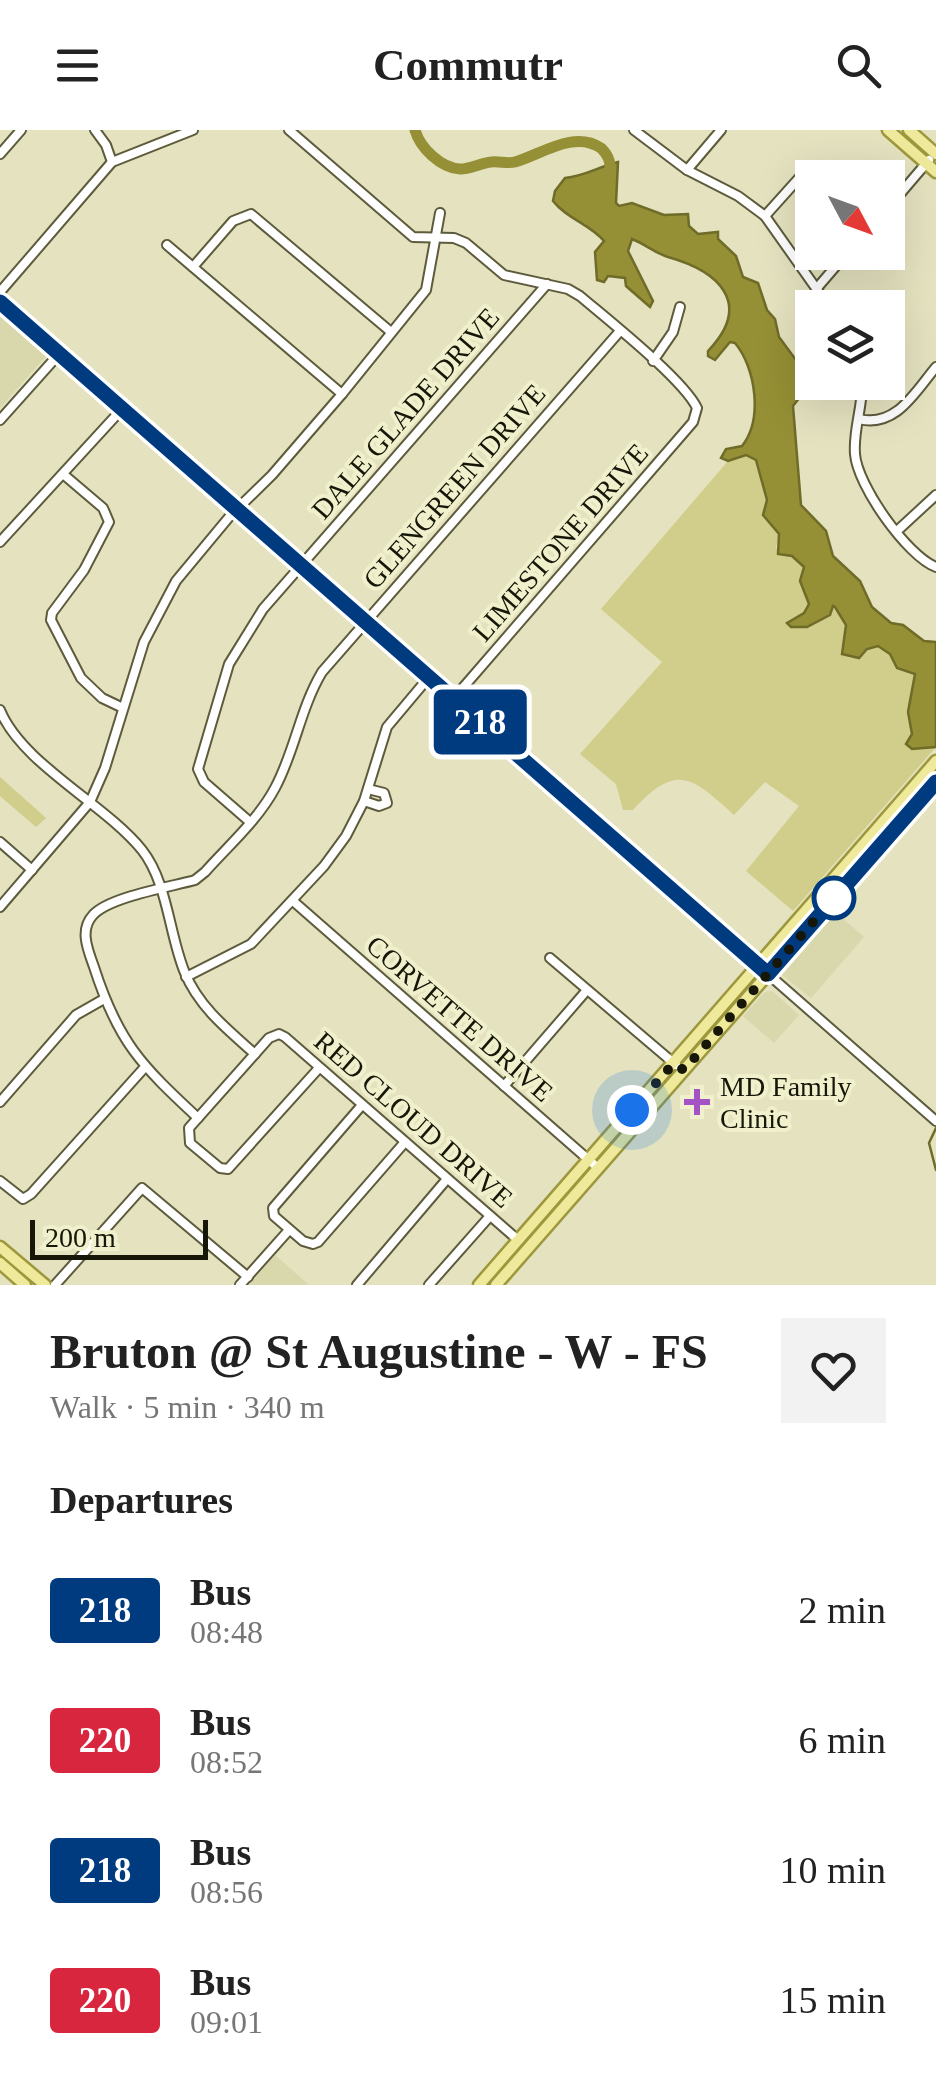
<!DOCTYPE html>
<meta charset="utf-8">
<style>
body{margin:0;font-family:"Times New Roman",serif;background:#f2f2f2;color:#222;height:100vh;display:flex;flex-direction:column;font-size:38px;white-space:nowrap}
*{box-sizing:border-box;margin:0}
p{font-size:32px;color:#767676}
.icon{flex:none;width:55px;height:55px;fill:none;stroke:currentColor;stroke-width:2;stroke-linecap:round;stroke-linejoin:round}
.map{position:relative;height:1155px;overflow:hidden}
.details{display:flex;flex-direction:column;background:#fff;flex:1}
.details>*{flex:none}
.badge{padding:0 20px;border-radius:8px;font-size:35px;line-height:65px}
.needle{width:65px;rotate:131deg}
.buttons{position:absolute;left:795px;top:30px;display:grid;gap:20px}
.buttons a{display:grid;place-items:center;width:110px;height:110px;border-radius:0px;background:#fff;box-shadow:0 10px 40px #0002;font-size:50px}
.scale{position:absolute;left:30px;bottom:25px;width:178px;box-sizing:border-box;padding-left:10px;border:5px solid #161609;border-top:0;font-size:28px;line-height:35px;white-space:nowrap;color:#161609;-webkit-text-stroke:8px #f1f0cc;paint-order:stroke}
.you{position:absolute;width:50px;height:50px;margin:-25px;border:8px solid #fff;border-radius:50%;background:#1a73e8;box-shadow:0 0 0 15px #1a73e833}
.map>.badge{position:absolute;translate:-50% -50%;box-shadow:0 0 0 5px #fff}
h2{padding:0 50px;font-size:38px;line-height:90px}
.round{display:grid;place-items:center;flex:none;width:105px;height:105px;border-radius:0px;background:#f2f2f2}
.head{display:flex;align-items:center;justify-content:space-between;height:170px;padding:0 50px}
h1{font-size:48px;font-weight:700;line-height:75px}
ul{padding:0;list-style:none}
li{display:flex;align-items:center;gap:30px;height:130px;padding:0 50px}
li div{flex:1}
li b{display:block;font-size:38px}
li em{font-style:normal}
li .badge{min-width:110px;font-weight:700;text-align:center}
header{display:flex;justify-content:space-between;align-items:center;height:130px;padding:0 50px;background:#fff;font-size:45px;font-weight:700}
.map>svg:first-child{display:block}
.built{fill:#d9d7ac}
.green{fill:#d1cd8a}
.water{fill:#958f35;stroke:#6f6b28;stroke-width:2.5}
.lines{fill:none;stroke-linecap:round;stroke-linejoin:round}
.stream{stroke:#6f6b28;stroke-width:2.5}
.river{stroke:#958f35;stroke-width:11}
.minor-casing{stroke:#5d5b3c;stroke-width:12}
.major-casing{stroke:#9d973d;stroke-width:15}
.minor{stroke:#fff;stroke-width:8}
.major{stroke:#efea9b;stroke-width:10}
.line-casing{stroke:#fff;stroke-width:22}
.line{stroke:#003b80;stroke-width:15}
.walk{stroke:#161609;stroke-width:10;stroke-dasharray:0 18}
.stop-dot{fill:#fff;stroke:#003b80;stroke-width:5}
.poi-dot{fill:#a453c4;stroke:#f1f0cc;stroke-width:4}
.labels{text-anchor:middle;stroke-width:8;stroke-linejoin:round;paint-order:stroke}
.street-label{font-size:28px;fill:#161609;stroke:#f1f0cc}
.poi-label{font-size:28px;fill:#161609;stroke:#f1f0cc;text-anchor:start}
</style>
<header><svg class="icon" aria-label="menu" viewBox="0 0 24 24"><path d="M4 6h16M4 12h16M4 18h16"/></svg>Commutr<svg class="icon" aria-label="search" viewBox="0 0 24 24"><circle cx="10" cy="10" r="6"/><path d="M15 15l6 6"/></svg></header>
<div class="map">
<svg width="936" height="1155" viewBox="0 0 936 1155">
<rect width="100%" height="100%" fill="#e4e2bf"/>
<g class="built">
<path d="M0 183 47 225 0 278Z"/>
<path d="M833 780 864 807 811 868 781 844Z"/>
<path d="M772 861 799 885 774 913 743 886 765 862Z"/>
<path d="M275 1125 309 1155H249Z"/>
</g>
<g class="green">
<path d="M746 325 756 330 767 370 763 385 779 405 776 418 792 426 804 437 800 451 809 474 804 483 790 490 813 491 830 485 833 475 846 495 841 522 863 525 867 519 878 516 890 524 897 538 916 544C910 573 904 593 922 618L936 617 793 781 746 741 799 676 765 652 734 685C692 647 677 632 633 680H623L616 654 580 624 662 532 601 479 728 331Z"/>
<path d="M0 647 46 688 36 697 0 666Z"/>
</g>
<path class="water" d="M618 32 616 73 619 76 632 73 664 85 688 84 689 96 698 104 718 102V109L736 126 743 147 758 153 767 180 775 189 779 207 813 253 815 261 800 267 793 276 801 375 826 401 833 426 860 451 872 477 891 493 903 495 924 511 936 512V617L912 619 906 614 912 604 908 582 915 544 897 538 890 524 878 516 867 519 859 528 842 524 846 495 835 477 833 476 830 485 807 497H791L787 493 804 483 809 474 800 451 804 437 792 426 778 424 779 404 763 385 767 370 756 330 746 325 728 331 721 328 726 319 742 316C763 290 756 238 735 213L730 212 715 230 708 226V221C754 173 718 141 668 127 655 123 645 114 632 109L628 121 653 171 650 177 626 156 625 148 608 146 604 152 597 150 595 122 604 111C590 94 567 89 553 71L555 61 565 48C585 46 598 37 618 32Z"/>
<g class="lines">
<path class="stream" d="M936 998 929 1013 936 1040"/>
<path class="river" d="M415 0C420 18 441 38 460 39 470 39 481 33 491 32 499 31 508 34 515 32 542 24 574 0 601 18 610 27 611 34 610 47"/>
<g class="minor-casing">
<g id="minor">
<path d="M95 0 106 15 112 32"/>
<path d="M289 0 413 107 454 108 466 113 504 145 568 159 580 166C607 189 683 249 697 278L693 292 454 568"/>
<path d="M634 0 687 40 738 66 765 86 830 178"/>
<path d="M0 24 21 0"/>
<path d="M687 40 721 0"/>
<path d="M888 78 929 30"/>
<path d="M765 86 800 47"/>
<path d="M167 115 342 264"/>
<path d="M193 137 233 91 251 84 391 202"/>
<path d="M817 158 848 122"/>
<path d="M0 162 112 32 193 0"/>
<path d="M0 172 936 991"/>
<path d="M653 231 673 202 680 177"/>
<path d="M862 252C863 277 853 299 855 324 857 355 907 426 936 437"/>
<path d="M859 289C896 298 915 262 936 237"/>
<path d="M0 290 59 224"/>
<path d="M63 344 103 378 109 392 84 440 52 483 51 490 81 548 102 568 123 578"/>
<path d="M897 401 936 365"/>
<path d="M0 412 122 279"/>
<path d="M0 580C22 634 105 674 142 720 168 753 169 805 185 843 199 877 228 900 255 924"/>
<path d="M364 671 379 676 387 673 384 663 368 659"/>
<path d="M250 692 204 652 198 639 229 534 263 479 547 154"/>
<path d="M0 712 32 740"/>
<path d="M293 771 598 1038"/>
<path d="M0 777 90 672 105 638 144 512 176 451 230 386 272 345 342 264 426 160 440 83"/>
<path d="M550 828 676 935"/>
<path d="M186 847 251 814 324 736 346 706 364 671 387 597 429 547"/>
<path d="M319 938 228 1039 220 1038 190 1013 189 998 269 908 279 904 285 907 518 1110"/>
<path d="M504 956 587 860"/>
<path d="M0 972 76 885 104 869"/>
<path d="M362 975 273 1078 274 1086 303 1111 313 1114 318 1112 405 1012"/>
<path d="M198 988C141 935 118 912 94 837 88 820 79 800 93 785 109 767 170 757 195 750L205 742C228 716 258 690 275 658 295 621 300 579 322 542L620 201"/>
<path d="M0 1051 23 1069 31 1064 145 937"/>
<path d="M55 1155 142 1058 248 1147"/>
<path d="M240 1155 289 1100"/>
<path d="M357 1155 447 1049"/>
<path d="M429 1155 490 1086"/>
</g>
</g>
<g class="major-casing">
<g id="major">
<path d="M888 0 936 42"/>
<path d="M909 0 936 24"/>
<path d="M0 1117 45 1155"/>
<path d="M0 1133 25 1155"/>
<path d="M479 1155 936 631"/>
<path d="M496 1155 936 652"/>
</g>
</g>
<use href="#minor" class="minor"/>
<use href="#major" class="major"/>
</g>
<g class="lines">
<g class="line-casing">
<path id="line" d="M0 172 768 844 936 652"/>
</g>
<use href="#line" class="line"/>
<path class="walk" d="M632 980 673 934 684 940 834 768"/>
</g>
<circle class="stop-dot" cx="834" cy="768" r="20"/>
<path class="poi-dot" d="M692 957h10v10h10v10h-10v10h-10v-10h-10v-10h10z"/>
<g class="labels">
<g class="street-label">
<text transform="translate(405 283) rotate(-49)" y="10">DALE GLADE DRIVE</text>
<text transform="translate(454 356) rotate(-49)" y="10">GLENGREEN DRIVE</text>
<text transform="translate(560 412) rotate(-49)" y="10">LIMESTONE DRIVE</text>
<text transform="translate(460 888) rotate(41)" y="10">CORVETTE DRIVE</text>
<text transform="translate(414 989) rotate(41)" y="10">RED CLOUD DRIVE</text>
</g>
<g class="poi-label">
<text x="720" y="966">MD Family<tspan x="720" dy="32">Clinic</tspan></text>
</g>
</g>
</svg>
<div class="buttons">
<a><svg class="needle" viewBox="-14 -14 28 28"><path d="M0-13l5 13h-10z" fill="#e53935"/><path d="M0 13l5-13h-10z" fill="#767676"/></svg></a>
<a><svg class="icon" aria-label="layers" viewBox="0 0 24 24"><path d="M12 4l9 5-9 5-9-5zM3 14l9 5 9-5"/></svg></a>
</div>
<div class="scale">200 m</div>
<div class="you" style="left:632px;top:980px"></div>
<b class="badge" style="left:480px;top:592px;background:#003b80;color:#fff">218</b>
</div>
<section class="details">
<div class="head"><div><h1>Bruton @ St Augustine - W - FS</h1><p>Walk · 5 min · 340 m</p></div><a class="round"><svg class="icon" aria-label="heart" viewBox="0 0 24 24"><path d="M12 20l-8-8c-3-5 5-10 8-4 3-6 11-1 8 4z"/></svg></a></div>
<h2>Departures</h2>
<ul>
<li><span class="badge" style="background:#003b80;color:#fff">218</span><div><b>Bus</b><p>08:48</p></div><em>2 min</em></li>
<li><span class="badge" style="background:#d7263d;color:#fff">220</span><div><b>Bus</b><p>08:52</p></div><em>6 min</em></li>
<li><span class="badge" style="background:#003b80;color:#fff">218</span><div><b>Bus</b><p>08:56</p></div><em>10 min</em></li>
<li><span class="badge" style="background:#d7263d;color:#fff">220</span><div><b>Bus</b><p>09:01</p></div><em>15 min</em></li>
</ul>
</section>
